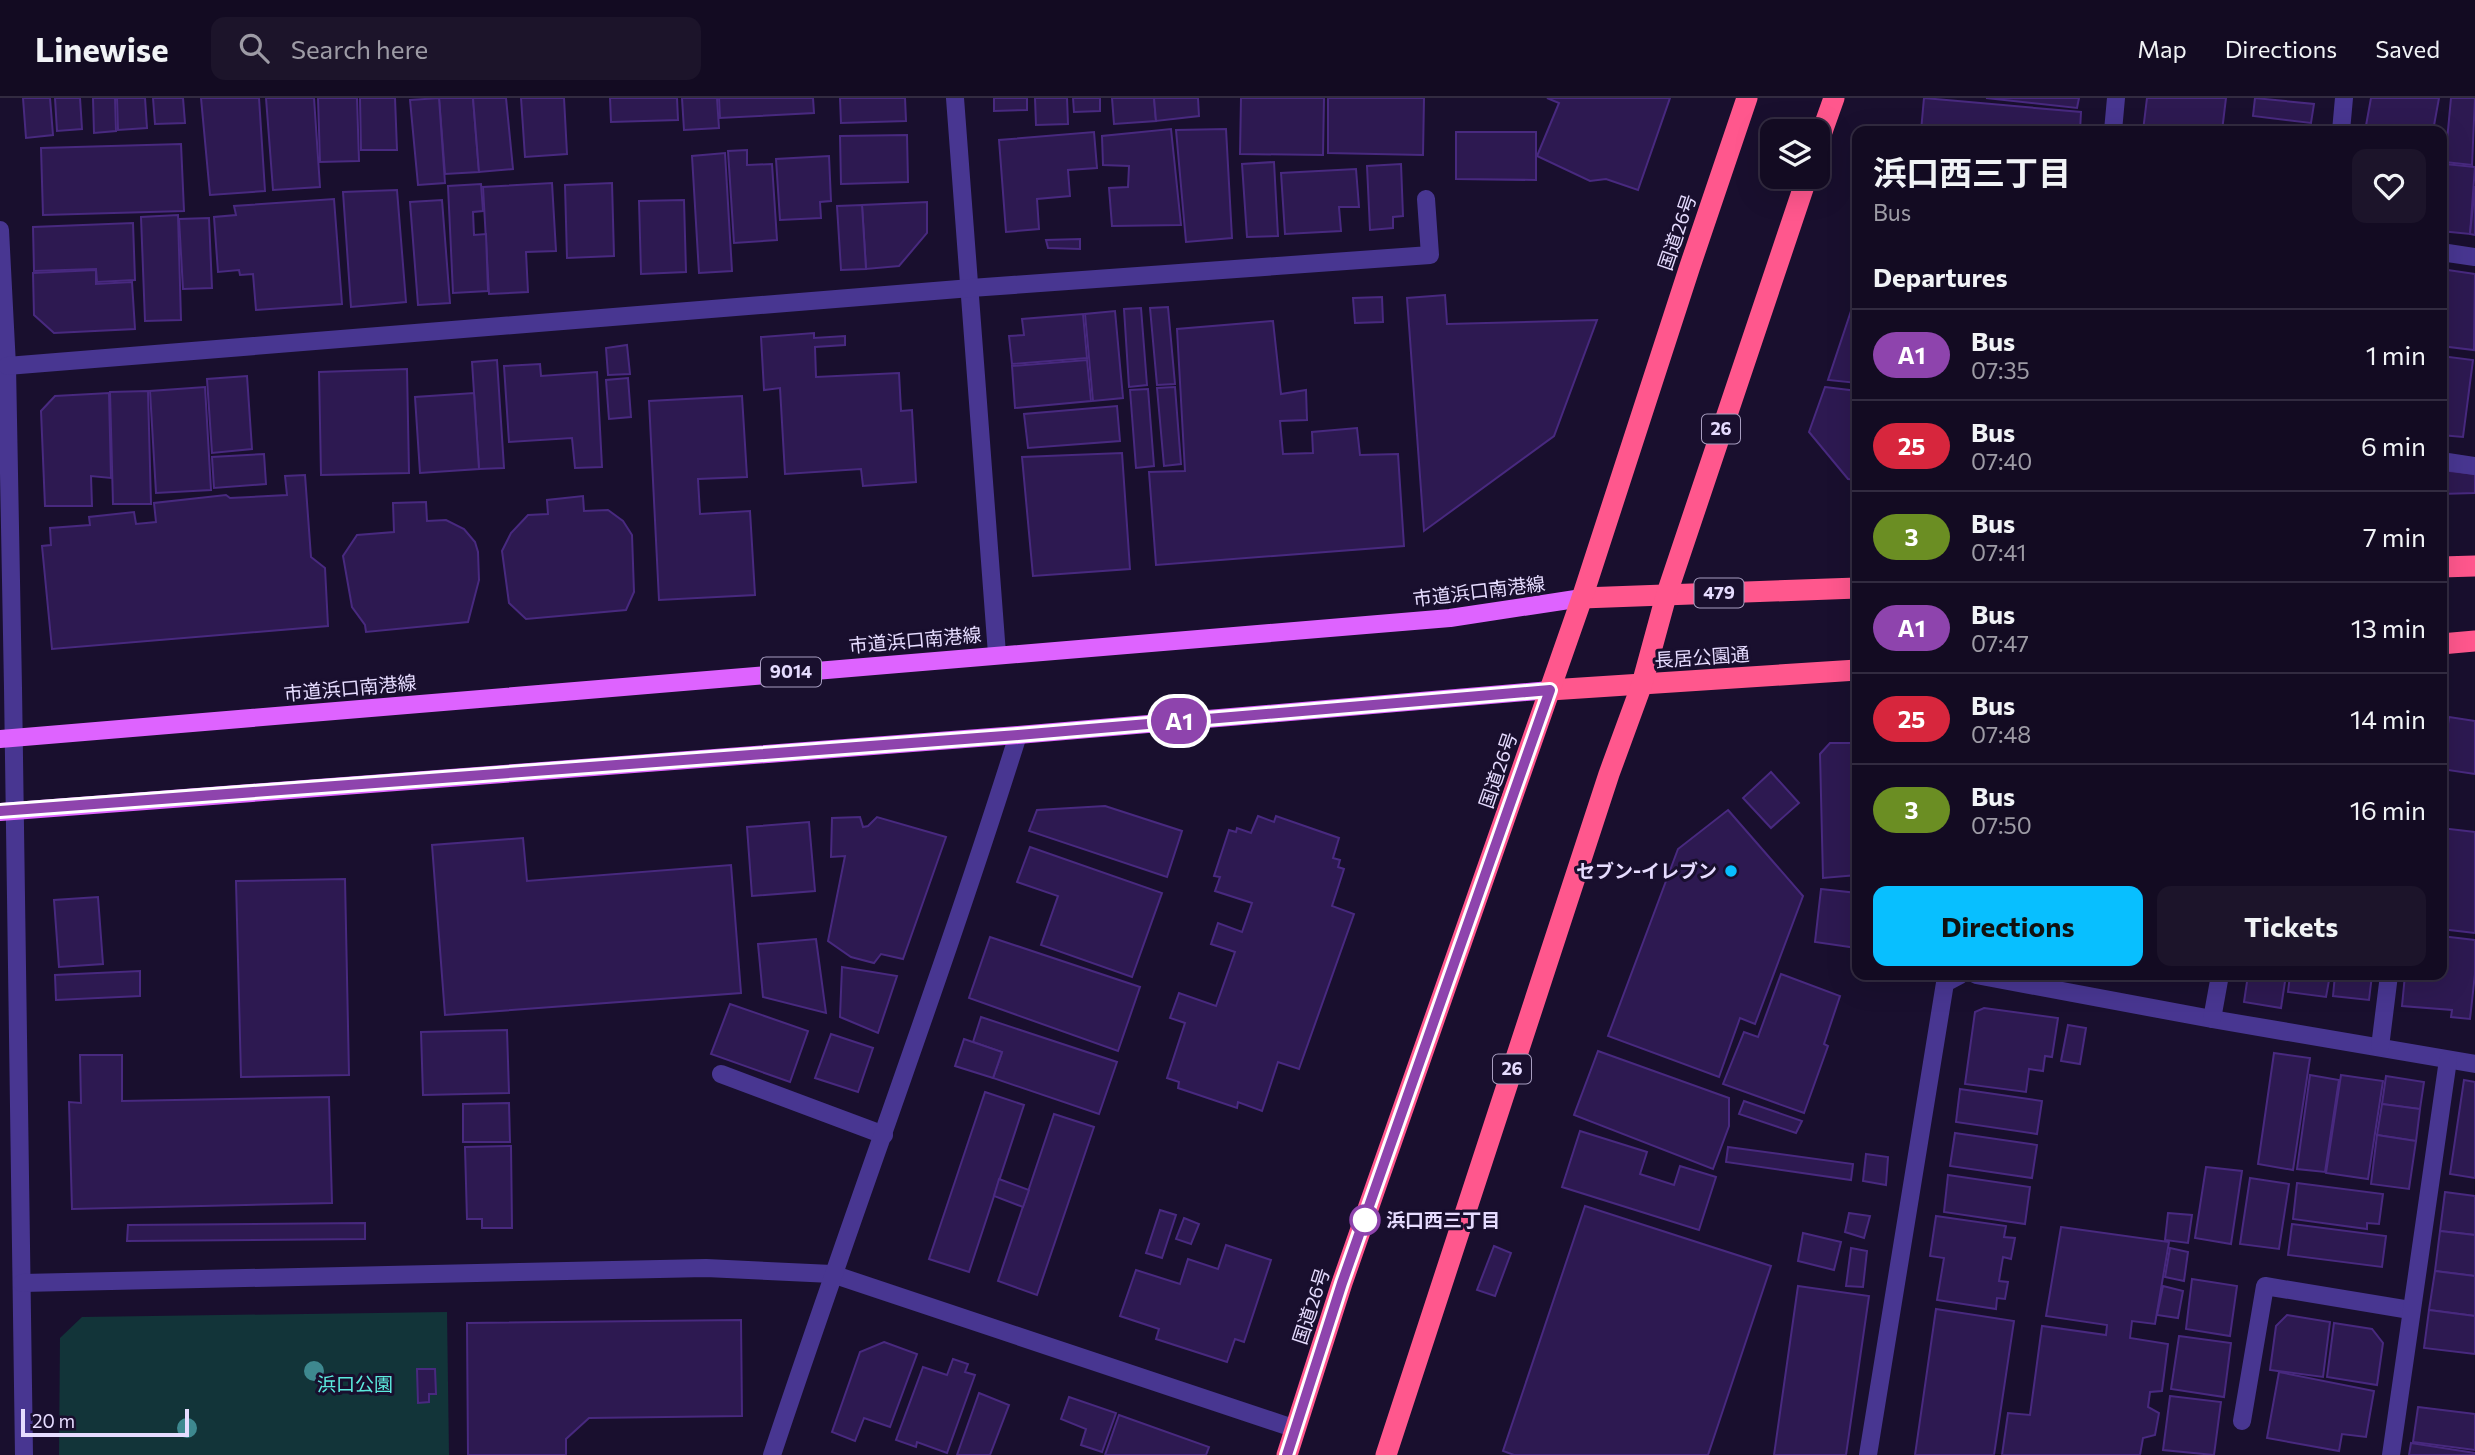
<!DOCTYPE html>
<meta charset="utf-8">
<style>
body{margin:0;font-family:Commissioner,"Noto Sans JP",sans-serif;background:#1c142a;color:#f1f3f6;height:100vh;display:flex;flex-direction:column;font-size:26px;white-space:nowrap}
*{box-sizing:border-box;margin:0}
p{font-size:23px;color:#9d9ba5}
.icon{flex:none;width:38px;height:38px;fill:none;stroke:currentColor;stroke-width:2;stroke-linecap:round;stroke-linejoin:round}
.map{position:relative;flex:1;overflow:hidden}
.panel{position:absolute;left:1852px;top:28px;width:595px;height:854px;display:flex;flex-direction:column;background:#130b22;border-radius:14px;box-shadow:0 7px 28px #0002,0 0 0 2px #322b40}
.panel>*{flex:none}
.badge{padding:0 14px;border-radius:23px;font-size:24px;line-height:46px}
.tools{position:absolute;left:1760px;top:21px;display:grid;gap:14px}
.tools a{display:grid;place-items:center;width:70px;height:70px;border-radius:14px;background:#130b22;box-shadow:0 7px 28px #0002,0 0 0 2px #322b40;font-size:35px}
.scale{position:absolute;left:21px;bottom:18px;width:168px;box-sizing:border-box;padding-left:7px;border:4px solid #e6dcff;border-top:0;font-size:19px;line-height:24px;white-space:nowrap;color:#e6dcff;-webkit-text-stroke:5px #190f2e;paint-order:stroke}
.map>.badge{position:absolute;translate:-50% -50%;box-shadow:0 0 0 4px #fff}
h2{padding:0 21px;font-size:26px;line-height:63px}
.round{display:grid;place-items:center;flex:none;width:74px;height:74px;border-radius:14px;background:#1c142a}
.overview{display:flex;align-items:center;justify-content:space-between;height:119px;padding:0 21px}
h1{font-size:33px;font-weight:700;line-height:52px}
.primary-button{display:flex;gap:14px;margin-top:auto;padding:14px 21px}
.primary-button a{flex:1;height:80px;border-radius:14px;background:#08bfff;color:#111;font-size:28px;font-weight:700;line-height:80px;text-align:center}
.primary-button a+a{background:#1c142a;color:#f1f3f6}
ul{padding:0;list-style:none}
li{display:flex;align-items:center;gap:21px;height:91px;padding:0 21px;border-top:2px solid #322b40}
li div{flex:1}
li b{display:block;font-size:26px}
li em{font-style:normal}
li .badge{min-width:77px;font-weight:700;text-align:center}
header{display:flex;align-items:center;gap:42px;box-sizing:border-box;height:98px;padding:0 35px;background:#130b22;border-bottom:2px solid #322b40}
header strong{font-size:33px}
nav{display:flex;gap:38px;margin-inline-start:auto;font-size:24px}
.search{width:490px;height:63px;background:#1c142a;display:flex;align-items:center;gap:18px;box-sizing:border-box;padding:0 24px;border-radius:14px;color:#9d9ba5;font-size:26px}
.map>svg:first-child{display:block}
.green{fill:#123439}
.building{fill:#2d1951;stroke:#48297f;stroke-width:2}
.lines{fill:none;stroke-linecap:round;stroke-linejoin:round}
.minor{stroke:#483691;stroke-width:18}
.major{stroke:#de63ff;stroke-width:18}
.highway{stroke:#ff578d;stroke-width:21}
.tree{fill:#3e888f}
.line-casing{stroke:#fff;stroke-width:16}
.line{stroke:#8e44ad;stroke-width:10}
.poi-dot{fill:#08bfff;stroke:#190f2e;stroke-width:2.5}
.stop-dot{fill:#fff;stroke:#8e44ad;stroke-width:3.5}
.labels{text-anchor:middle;stroke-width:6;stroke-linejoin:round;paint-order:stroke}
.shield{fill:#190f2e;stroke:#a89ec0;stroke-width:2}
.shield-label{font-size:18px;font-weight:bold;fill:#e6dcff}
.street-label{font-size:19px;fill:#e6dcff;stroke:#190f2e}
.poi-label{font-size:19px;font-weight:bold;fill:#e6dcff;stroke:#190f2e;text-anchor:end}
.stop-label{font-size:19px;font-weight:bold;fill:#e6dcff;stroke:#190f2e;text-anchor:start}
.park-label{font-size:19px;fill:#5cebde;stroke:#190f2e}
</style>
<header>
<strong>Linewise</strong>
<div class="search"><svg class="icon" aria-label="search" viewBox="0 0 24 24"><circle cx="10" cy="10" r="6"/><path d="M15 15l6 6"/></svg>Search here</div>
<nav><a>Map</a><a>Directions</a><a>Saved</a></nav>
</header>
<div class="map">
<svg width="2475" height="1357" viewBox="0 0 2475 1357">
<rect width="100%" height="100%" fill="#190f2e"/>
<path class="green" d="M447 1214 449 1357H59L60 1240 82 1219Z"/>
<g class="building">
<path d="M23 0H50L53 37 26 40Z"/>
<path d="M55 0H80L82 31 57 33Z"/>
<path d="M93 0H115L116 33 94 35Z"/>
<path d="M117 0H145L147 30 118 32Z"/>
<path d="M153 0H183L185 25 155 26Z"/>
<path d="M201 0H259L265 93 210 97Z"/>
<path d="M266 0H314L320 89 273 92Z"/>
<path d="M318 0H357L359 63 320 64Z"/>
<path d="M360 0H395L397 52H361Z"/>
<path d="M439 0H473L479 74 445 76Z"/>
<path d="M439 0 445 85 418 87 410 2Z"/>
<path d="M473 0H506L513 71 479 74Z"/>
<path d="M521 0H564L567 56 525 59Z"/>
<path d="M610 0H677L678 22 611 24Z"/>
<path d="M682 0H717L719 30 684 32Z"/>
<path d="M719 0H813L814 15 720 20Z"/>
<path d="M840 0H905L906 23 841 25Z"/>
<path d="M994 0H1027V12L994 13Z"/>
<path d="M1035 0H1067L1068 26 1036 27Z"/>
<path d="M1073 0H1100V13L1074 14Z"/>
<path d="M1112 0H1154L1156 23 1114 26Z"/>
<path d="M1154 0H1198L1199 18 1156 23Z"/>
<path d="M1241 0H1324L1323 57 1240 56Z"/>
<path d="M1328 0H1424L1423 57 1328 55Z"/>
<path d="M1547 0H1670L1638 92 1606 81 1590 83 1537 58 1559 5Z"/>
<path d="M1924 0 2081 14 2080 33H1921Z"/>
<path d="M1986 0H2079L2077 10Z"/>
<path d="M2147 0H2226L2222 33H2143Z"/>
<path d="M2255 0 2314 6 2311 25 2253 18Z"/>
<path d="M2371 0H2439L2433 33H2365Z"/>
<path d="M2451 0H2475L2472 67 2445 64Z"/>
<path d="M1171 31 1181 127 1112 128 1109 90 1128 89 1129 68 1103 67 1102 38Z"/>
<path d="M1226 31 1232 140 1186 144 1176 32Z"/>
<path d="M1094 34 1097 70 1068 72 1070 98 1037 101 1039 131 1006 134 999 42Z"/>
<path d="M1456 34H1536V82L1456 81Z"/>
<path d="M907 37 908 84 841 86 840 38Z"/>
<path d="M181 46 184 113 43 117 41 50Z"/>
<path d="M747 52V67L772 66 777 142 734 145 728 53Z"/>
<path d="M725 55 732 173 699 175 692 58Z"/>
<path d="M829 58 831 103 820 104 821 120 780 122 776 61Z"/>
<path d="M1274 64 1278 138 1247 139 1242 66Z"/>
<path d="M1401 66 1403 118 1393 119V130L1370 132 1367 68Z"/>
<path d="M2445 66 2475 69 2470 136 2441 133Z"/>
<path d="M1356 71 1359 109H1339L1341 133 1285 136 1281 75Z"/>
<path d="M552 85 556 153 526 154 528 194 489 196 483 89Z"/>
<path d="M612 85 614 158 567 160 565 87Z"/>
<path d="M481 86 483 113 473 114 474 137 486 136 488 193 453 195 448 88Z"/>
<path d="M2475 88V137L2470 136Z"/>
<path d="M397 92 406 204 351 209 343 94Z"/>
<path d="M334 101 342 206 256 212 253 176 240 177 239 172 218 174 214 119 236 117 234 108Z"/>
<path d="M442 102 450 205 418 207 410 104Z"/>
<path d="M684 102 686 174 641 176 639 103Z"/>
<path d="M927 104V135L899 168 866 171 862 107Z"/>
<path d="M862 107 866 171 841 172 837 108Z"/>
<path d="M178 117 181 222 145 223 141 119Z"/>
<path d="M209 120 212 190 183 191 179 121Z"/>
<path d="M133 125 135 182 97 184 96 171 34 173 33 129Z"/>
<path d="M1080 141V151L1048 150 1046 142Z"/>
<path d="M2441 171 2475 176 2474 252 2441 248Z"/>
<path d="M96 172V186L132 184 135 231 54 235 34 217 33 175Z"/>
<path d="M1857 195V285L1828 282Z"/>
<path d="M1445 197 1447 226 1597 222 1554 338 1424 433 1407 200Z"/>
<path d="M1382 199 1383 224 1355 225 1353 200Z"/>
<path d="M1168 209 1175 286 1157 287 1150 210Z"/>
<path d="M1141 210 1147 287 1129 289 1124 211Z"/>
<path d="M1115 213 1123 300 1093 303 1085 216Z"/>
<path d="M1083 216 1087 260 1012 266 1009 238 1024 237 1022 221Z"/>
<path d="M1273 223 1281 296 1306 292 1307 322 1280 323 1283 356 1313 355 1312 334 1357 330 1360 357 1398 356 1404 448 1156 467 1149 374 1185 373 1177 231Z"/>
<path d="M814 235V240L845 238V247L815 249 816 279 899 275 901 313 912 312 916 384 863 388 861 371 785 376 780 290 764 292 761 239Z"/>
<path d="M627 247 630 276 608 277 606 250Z"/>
<path d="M2441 258 2473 262 2463 339 2441 337Z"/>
<path d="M497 262 504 370 479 371 472 264Z"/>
<path d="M1087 262 1091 303 1015 310 1012 268Z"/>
<path d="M540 266 541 278 597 274 602 369 575 370 572 340 509 344 504 268Z"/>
<path d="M407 271 409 375 321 377 319 274Z"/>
<path d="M247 278 252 351 212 355 207 281Z"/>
<path d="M628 280 631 319 609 321 606 282Z"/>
<path d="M205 289 211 392 156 395 150 293Z"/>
<path d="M1175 289 1181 366 1164 368 1157 290Z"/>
<path d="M1825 289 1857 293V382L1848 381 1809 334Z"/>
<path d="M1148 291 1154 368 1136 370 1130 292Z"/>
<path d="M148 293 151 406H113L110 294Z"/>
<path d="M109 295 111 380 91 378 92 408H45L41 313 55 298Z"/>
<path d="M474 295 479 371 420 375 415 299Z"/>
<path d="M742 298 747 379 698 381 700 416 750 413 755 497 659 502 649 303Z"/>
<path d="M1117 308 1120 343 1028 350 1024 316Z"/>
<path d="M1122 355 1130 471 1033 478 1022 359Z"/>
<path d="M264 356 266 386 214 390 212 359Z"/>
<path d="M2441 372 2475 376V395L2441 396Z"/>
<path d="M305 377 311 459 325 470 328 528 52 551 42 448 51 447 50 430 90 427 89 419 134 414 136 426 156 424 154 405 226 397 230 400 287 397 285 378Z"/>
<path d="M583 398 584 413 608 412 623 423 632 437 634 494 626 512 526 521 509 505 502 453 511 435 528 417 548 416 547 402Z"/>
<path d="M426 404 427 423 446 422 464 431 475 444 478 454 479 482 468 524 366 534 365 527 352 509 343 458 357 437 394 434 393 405Z"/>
<path d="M2449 619 2475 623V676L2441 671V641L2444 625 2448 626Z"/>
<path d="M1830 645H1857V777L1823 780 1820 656Z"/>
<path d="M1771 674 1799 705 1771 730 1743 700Z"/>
<path d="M1105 708 1182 733 1167 779 1029 733 1037 712Z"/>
<path d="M1728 712 1803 798 1755 926 1740 920 1719 979 1608 938 1678 751Z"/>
<path d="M1258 718 1274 724 1276 718 1339 740 1333 760 1340 762 1338 769 1344 771 1332 808 1354 816 1299 971 1278 964 1262 1013 1238 1004 1237 1010 1178 990 1179 984 1167 980 1185 925 1170 920 1179 895 1216 908 1235 854 1211 846 1218 825 1242 834 1252 805 1215 793 1220 779 1214 778 1229 732 1236 734 1237 730 1251 735Z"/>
<path d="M860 719 863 729 868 728 877 719 946 739 903 861 881 856 874 865 851 859 828 843 845 758 831 759 832 720Z"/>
<path d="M809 724 815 793 752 798 747 729Z"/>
<path d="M2441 730 2475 734V835L2441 831Z"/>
<path d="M523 740 527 783 731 767 741 895 445 917 432 747Z"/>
<path d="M1030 749 1162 795 1132 879 1041 847 1058 798 1017 784Z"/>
<path d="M345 781 349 977 241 979 236 783Z"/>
<path d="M1821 791 1857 795V850L1815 844Z"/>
<path d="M98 799 103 866 59 869 54 802Z"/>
<path d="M2441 838 2475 842V876L2470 921 2451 919 2452 912 2402 908 2405 877H2441Z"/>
<path d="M990 839 1140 889 1118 953 969 900Z"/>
<path d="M816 841 826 915 763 899 758 846Z"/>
<path d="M842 869 897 878 878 935 840 919Z"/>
<path d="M140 873V898L56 902 55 877Z"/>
<path d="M1781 876 1840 898 1824 946 1828 948 1804 1015 1723 986 1744 934 1758 939Z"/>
<path d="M2248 877H2286L2281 910 2244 904Z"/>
<path d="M2290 877H2330L2326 899 2288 894Z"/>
<path d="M2335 877H2372L2369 902 2333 898Z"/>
<path d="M730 906 808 933 790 984 711 956Z"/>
<path d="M1984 910 2058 920 2052 959 2045 958 2043 973 2029 971 2026 994 1965 986 1975 914Z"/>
<path d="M981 919 1117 964 1099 1016 993 980 1002 954 973 944Z"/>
<path d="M2068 927 2086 930 2080 966 2061 963Z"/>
<path d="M507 932 509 995 423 997 421 934Z"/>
<path d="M831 936 873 950 858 994 815 980Z"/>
<path d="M964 941 1002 954 993 980 955 968Z"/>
<path d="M1598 953 1729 1000V1028L1713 1071 1574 1017Z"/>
<path d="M2274 955 2310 960 2293 1072 2258 1066Z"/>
<path d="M80 957H122V1003L329 999 332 1105 72 1111 69 1004 81 1005Z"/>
<path d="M2310 977 2339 982 2325 1074 2297 1071Z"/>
<path d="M2341 977 2383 983 2368 1081 2326 1075Z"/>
<path d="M2386 978 2424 984 2420 1011 2382 1006Z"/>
<path d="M2464 982 2475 984V1080L2450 1076Z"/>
<path d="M1960 991 2042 1003 2037 1036 1956 1024Z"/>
<path d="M985 994 1024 1007 969 1174 929 1161Z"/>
<path d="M1744 1003 1802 1023 1796 1035 1739 1016Z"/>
<path d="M509 1005 510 1044H463V1006Z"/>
<path d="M2382 1006 2420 1011 2416 1043 2377 1037Z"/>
<path d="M1054 1016 1094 1029 1037 1197 998 1183Z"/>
<path d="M1580 1033 1647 1054 1640 1076 1674 1087 1680 1068 1716 1079 1699 1132 1562 1089Z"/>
<path d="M1955 1035 2037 1047 2032 1080 1950 1068Z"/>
<path d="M2377 1037 2416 1043 2409 1091 2371 1086Z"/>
<path d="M511 1048 512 1130H482V1121H467L465 1049Z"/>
<path d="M1728 1049 1853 1066 1851 1082 1726 1064Z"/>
<path d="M1866 1056 1888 1059 1886 1087 1863 1083Z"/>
<path d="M2206 1069 2242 1073 2231 1146 2195 1140Z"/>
<path d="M1948 1077 2030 1089 2025 1126 1944 1114Z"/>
<path d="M2250 1080 2289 1086 2279 1151 2240 1146Z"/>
<path d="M999 1081 1029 1092 1023 1109 994 1098Z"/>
<path d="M2297 1085 2383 1096 2379 1126 2367 1125V1131L2293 1121Z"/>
<path d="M2445 1094 2475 1098V1137L2440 1133Z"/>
<path d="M1585 1108 1771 1168 1708 1357H1514L1503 1353Z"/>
<path d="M1160 1112 1176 1117 1162 1160 1146 1155Z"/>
<path d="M1849 1115 1870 1118 1864 1140 1845 1134Z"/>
<path d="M2168 1115 2192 1117 2188 1145 2165 1142Z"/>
<path d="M1936 1118 2006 1128 2004 1139 2015 1140 2011 1161 2003 1159 1999 1183 2008 1184 2005 1201 1997 1200 1996 1211 1937 1202 1944 1160 1930 1158Z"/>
<path d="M1184 1120 1199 1126 1191 1146 1176 1141Z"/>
<path d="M365 1125V1141L127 1143 128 1127Z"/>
<path d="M2292 1126 2386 1138 2382 1169 2288 1157Z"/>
<path d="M2061 1129 2169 1144 2155 1226 2132 1223 2130 1240 2168 1246 2162 1293 2150 1294 2148 1309 2159 1315 2155 1337 2143 1340 2140 1357H2002L2008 1315 2030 1317 2042 1228 2106 1237 2107 1227 2046 1218Z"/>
<path d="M2440 1133 2475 1137V1178L2435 1173Z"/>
<path d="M1803 1135 1841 1144 1834 1172 1798 1163Z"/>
<path d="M1226 1147 1271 1162 1244 1244 1235 1241 1227 1264 1156 1241 1159 1231 1120 1218 1136 1172 1180 1186 1188 1161 1218 1171Z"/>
<path d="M1494 1148 1511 1155 1495 1198 1477 1192Z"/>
<path d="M1851 1150 1867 1153 1863 1189 1846 1188Z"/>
<path d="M2170 1150 2188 1154 2184 1183 2165 1179Z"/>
<path d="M2435 1173 2475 1178V1218L2429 1212Z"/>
<path d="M2192 1181 2237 1188 2230 1238 2186 1231Z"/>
<path d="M1798 1188 1869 1198 1846 1357H1774Z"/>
<path d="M2163 1188 2183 1193 2178 1220 2157 1217Z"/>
<path d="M1936 1211 2014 1223 1994 1357H1915Z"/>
<path d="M2429 1212 2475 1218V1256L2424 1250Z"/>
<path d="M2287 1217 2330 1224 2323 1279 2270 1272 2276 1228Z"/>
<path d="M741 1222 742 1318 589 1320 566 1341V1357H468L467 1225Z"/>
<path d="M2334 1225 2372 1231 2383 1245 2377 1287 2327 1279Z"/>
<path d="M2179 1238 2231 1245 2224 1299 2171 1291Z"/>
<path d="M884 1244 917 1256 890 1329 864 1320 855 1343 832 1334 860 1254Z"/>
<path d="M953 1261 968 1266 965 1274 975 1277 947 1355 917 1344 916 1349 896 1342 923 1269 947 1277Z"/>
<path d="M417 1271H435L436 1296H429V1304L418 1305Z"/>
<path d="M2279 1274 2374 1293 2366 1339 2342 1336 2339 1353 2267 1340Z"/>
<path d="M979 1295 1009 1307 990 1357H957Z"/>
<path d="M2170 1298 2221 1304 2214 1357 2163 1352Z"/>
<path d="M1069 1299 1116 1315 1102 1354 1081 1347 1086 1331 1061 1321Z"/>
<path d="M2418 1309 2475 1316V1352L2413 1344Z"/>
<path d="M1119 1317 1209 1349 1206 1357H1105Z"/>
<path d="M2411 1345 2475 1355V1357H2409Z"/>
</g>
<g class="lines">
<g class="minor">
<path d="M955 0 997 556"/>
<path d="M2113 33 2116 0"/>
<path d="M2341 33 2344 0"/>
<path d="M0 132 7 268 13 590 24 1357"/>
<path d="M2441 154 2475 159"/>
<path d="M7 268 971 190 1430 157 1426 101"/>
<path d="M2441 363 2475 368"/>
<path d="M1976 877 2212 921 2475 966"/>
<path d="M2212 921 2220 877"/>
<path d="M2380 949 2389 877"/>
<path d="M721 976 884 1037"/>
<path d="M22 1185 706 1170 832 1176 1296 1331"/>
<path d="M2242 1323 2265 1188 2410 1212"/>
<path d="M772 1357C852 1116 942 879 1018 637"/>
<path d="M1868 1357 1945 885 1960 877"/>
<path d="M2391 1357 2448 962"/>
</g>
<g class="major">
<path d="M0 641 1450 520 1582 500"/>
<path d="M0 714 1018 637 1550 592"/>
</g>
<g class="highway">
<path d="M1818 45 1834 0"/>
<path d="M2441 469 2475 468"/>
<path d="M1582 500 1857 490"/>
<path d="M2441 546 2475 543"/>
<path d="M1550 592 1857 572"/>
<path d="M1287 1357 1342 1185 1582 500 1690 168 1747 0"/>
<path d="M1386 1357 1609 676 1642 586 1666 498 1807 79"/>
</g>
</g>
<g class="tree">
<circle cx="314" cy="1273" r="10"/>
<circle cx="187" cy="1330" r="10"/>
</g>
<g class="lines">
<g class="line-casing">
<path id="line" d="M0 713 1018 637 1550 592 1342 1185 1287 1357"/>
</g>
<use href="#line" class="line"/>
</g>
<circle class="poi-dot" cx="1731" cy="773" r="7"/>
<circle class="stop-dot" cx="1365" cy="1122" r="14"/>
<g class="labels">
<g class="shield">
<rect x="1702" y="316.5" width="38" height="29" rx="5"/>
<rect x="1694.5" y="480.5" width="49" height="29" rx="5"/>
<rect x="761" y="559.5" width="60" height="29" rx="5"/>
<rect x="1493" y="956.5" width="38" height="29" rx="5"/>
</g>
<g class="shield-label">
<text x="1721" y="337">26</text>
<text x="1719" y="501">479</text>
<text x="791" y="580">9014</text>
<text x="1512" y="977">26</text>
</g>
<g class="street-label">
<text transform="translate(1677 134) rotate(-71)" y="7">国道26号</text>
<text transform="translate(1479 493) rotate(-7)" y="7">市道浜口南港線</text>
<text transform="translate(915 542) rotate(-5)" y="7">市道浜口南港線</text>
<text transform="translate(1702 559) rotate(-4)" y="7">長居公園通</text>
<text transform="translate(350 590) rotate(-5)" y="7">市道浜口南港線</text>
<text transform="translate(1498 672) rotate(-71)" y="7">国道26号</text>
<text transform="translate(1311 1208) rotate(-72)" y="7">国道26号</text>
</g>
<g class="poi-label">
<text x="1717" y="780">セブン-イレブン</text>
</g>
<g class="stop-label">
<text x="1386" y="1129">浜口西三丁目</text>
</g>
<g class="park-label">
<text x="355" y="1293">浜口公園</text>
</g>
</g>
</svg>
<div class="tools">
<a><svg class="icon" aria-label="layers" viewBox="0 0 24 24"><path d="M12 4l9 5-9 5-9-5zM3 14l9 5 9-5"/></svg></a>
</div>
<div class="scale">20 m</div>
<b class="badge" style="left:1179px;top:623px;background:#8e44ad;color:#fff">A1</b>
<section class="panel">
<div class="overview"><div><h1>浜口西三丁目</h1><p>Bus</p></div><a class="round"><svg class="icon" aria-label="heart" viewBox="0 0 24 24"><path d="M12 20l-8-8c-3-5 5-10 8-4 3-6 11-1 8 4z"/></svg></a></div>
<h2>Departures</h2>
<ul>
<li><span class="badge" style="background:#8e44ad;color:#fff">A1</span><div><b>Bus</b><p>07:35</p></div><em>1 min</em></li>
<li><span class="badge" style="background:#d7263d;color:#fff">25</span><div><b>Bus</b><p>07:40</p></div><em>6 min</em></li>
<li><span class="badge" style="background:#6b8e23;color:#fff">3</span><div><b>Bus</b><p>07:41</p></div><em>7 min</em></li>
<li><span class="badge" style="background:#8e44ad;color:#fff">A1</span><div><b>Bus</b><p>07:47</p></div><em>13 min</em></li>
<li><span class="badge" style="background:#d7263d;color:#fff">25</span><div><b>Bus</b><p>07:48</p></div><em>14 min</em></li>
<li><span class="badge" style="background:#6b8e23;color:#fff">3</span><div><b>Bus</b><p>07:50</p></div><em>16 min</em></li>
</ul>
<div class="primary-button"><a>Directions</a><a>Tickets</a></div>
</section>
</div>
